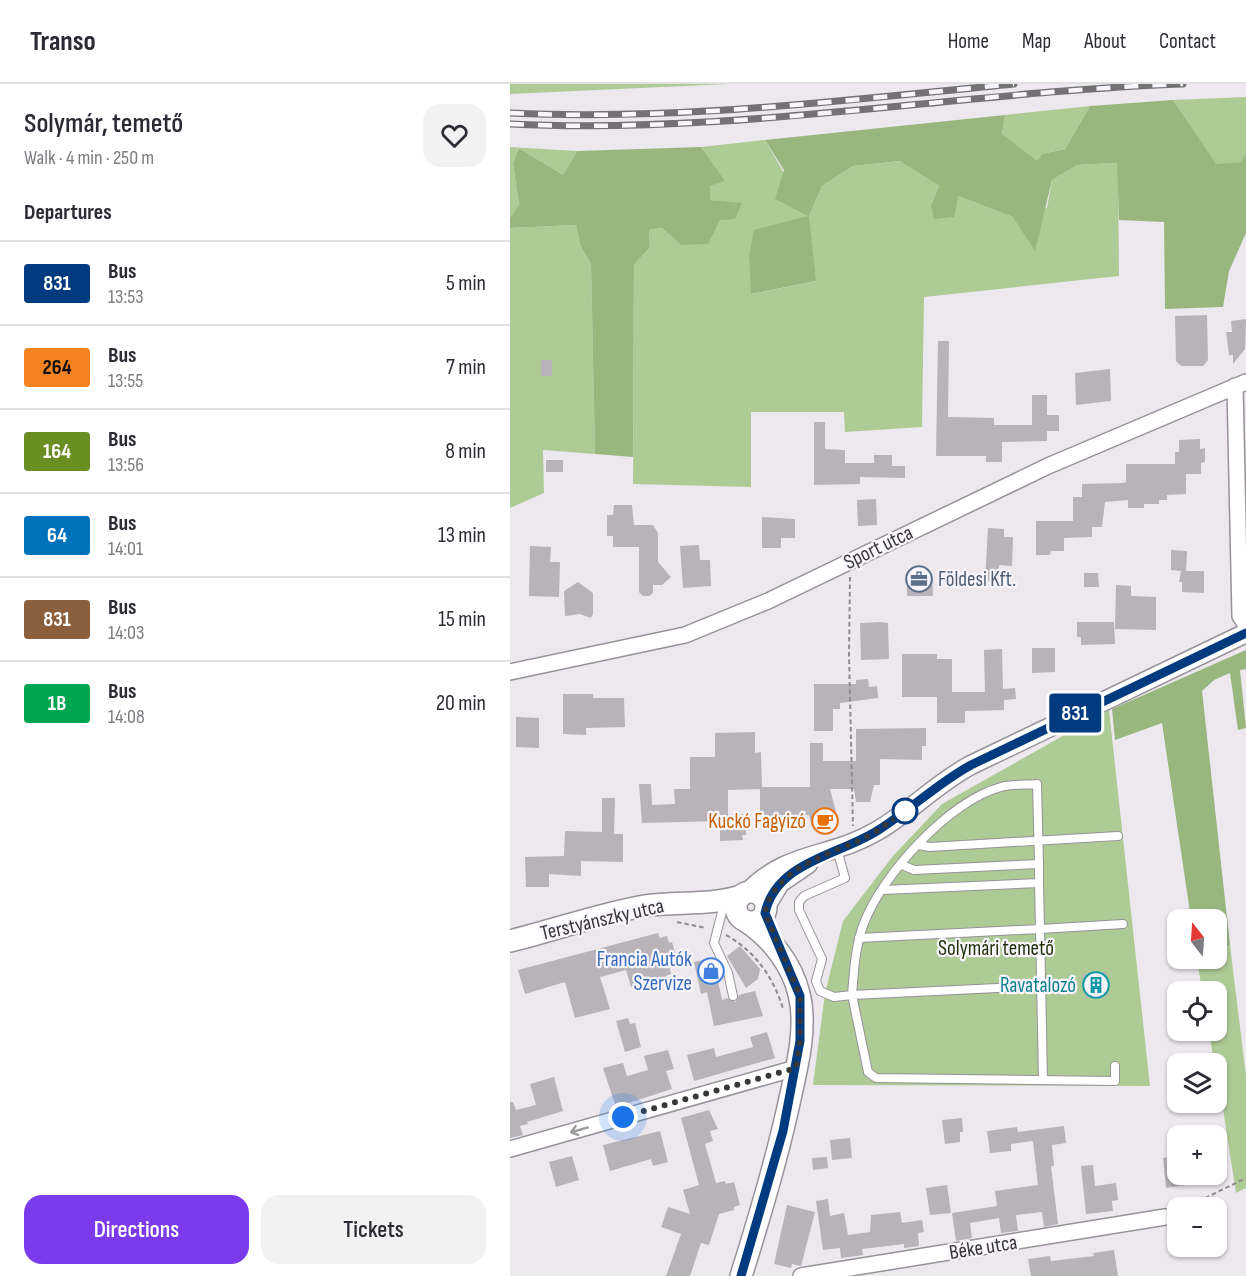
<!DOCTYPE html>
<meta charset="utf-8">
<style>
body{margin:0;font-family:"Sofia Sans Condensed",sans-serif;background:#f2f2f3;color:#2b2b33;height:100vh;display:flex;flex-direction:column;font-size:22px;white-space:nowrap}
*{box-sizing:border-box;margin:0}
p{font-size:20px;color:#7c7c81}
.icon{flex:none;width:33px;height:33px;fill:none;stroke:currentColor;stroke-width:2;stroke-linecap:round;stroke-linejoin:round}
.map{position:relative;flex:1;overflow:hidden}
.drawer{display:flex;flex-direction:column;background:#fff;width:510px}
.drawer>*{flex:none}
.badge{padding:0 12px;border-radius:4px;font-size:21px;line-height:39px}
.needle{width:39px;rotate:343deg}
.fabs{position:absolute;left:657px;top:825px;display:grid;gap:12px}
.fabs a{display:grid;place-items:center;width:60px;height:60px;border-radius:12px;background:#fff;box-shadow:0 2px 4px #0004;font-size:30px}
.you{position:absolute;width:30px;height:30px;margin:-15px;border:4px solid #fff;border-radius:50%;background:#1a73e8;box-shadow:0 0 0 9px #1a73e833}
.map>.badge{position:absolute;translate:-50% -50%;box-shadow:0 0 0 3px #fff}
h2{padding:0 24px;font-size:22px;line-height:54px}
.round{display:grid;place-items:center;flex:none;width:63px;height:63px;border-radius:18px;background:#f2f2f3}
.summary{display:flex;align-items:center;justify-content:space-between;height:102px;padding:0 24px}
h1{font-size:28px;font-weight:600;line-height:45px}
.primary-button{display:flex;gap:12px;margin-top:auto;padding:12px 24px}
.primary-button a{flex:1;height:69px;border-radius:18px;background:#7c3aed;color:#fff;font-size:24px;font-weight:600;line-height:69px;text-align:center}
.primary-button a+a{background:#f2f2f3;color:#2b2b33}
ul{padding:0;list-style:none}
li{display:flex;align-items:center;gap:18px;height:84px;padding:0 24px;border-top:2px solid #e1e1e2}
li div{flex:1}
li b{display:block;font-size:22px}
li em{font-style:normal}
li .badge{min-width:66px;font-weight:700;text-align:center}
header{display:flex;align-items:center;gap:36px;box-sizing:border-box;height:84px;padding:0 30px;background:#fff;border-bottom:2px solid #e1e1e2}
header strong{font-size:28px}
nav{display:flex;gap:33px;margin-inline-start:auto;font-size:21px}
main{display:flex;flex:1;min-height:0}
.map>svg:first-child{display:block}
.green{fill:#afcb95;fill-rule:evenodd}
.forest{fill:#99b67f}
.building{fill:#b7b3b9}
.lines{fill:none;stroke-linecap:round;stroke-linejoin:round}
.service-casing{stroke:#969298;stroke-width:10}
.minor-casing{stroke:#969298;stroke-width:18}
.tertiary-casing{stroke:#969298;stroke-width:21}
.secondary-casing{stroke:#969298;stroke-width:24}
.path{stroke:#8e8b8f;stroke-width:2;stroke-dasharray:4.5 3;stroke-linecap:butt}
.service{stroke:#fff;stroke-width:8}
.minor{stroke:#fff;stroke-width:15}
.tertiary{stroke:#fff;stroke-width:18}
.secondary{stroke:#fff;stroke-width:21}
.rail-casing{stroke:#737174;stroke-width:7}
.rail{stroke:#f9f5fc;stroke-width:4.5;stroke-dasharray:14;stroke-linecap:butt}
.oneway{stroke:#9c9b9c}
.line-casing{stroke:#fff;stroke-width:14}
.line{stroke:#003b80;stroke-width:9}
.walk{stroke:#383739;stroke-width:6;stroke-dasharray:0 10.8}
.stop-dot{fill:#fff;stroke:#003b80;stroke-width:3}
.labels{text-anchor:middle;stroke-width:4.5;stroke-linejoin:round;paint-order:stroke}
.street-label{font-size:21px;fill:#383739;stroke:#f9f5fc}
.service-label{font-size:21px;fill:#4e5e75;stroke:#f9f5fc;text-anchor:start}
.food-label{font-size:21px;fill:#c56008;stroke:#f9f5fc;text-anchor:end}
.park-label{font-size:21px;fill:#1e3007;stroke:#f9f5fc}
.shop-label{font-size:21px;fill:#366cbe;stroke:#f9f5fc;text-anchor:end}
.culture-label{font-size:21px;fill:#0d838f;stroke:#f9f5fc;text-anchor:end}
</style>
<header>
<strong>Transo</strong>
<nav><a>Home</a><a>Map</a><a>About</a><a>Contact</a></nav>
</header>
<main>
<section class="drawer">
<div class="summary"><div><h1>Solymár, temető</h1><p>Walk · 4 min · 250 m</p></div><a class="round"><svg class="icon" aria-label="heart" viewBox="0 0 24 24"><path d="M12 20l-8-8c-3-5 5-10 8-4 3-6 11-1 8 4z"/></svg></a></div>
<h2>Departures</h2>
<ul>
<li><span class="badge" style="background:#003b80;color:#fff">831</span><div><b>Bus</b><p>13:53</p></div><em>5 min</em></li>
<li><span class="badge" style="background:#f58220;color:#111">264</span><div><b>Bus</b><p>13:55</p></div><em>7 min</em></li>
<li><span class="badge" style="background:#6b8e23;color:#fff">164</span><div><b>Bus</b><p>13:56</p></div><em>8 min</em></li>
<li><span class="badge" style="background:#0072bc;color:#fff">64</span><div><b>Bus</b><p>14:01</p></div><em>13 min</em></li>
<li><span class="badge" style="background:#8b5e3c;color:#fff">831</span><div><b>Bus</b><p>14:03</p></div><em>15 min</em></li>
<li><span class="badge" style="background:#00a651;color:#fff">1B</span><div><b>Bus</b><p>14:08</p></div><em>20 min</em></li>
</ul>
<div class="primary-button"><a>Directions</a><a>Tickets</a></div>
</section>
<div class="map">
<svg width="736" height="1192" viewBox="0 0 736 1192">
<rect width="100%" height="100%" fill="#ece8ee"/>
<g class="green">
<path d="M0 0H218L0 10Z"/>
<path d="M736 13V69L731 78 706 81 663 16Z"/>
<path d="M580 22 555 65 532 70 527 78 492 50 495 31Z"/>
<path d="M255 56 299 132 312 102 343 82 391 77 429 102 421 121 448 112 503 133 537 124 542 96 567 81 608 79 609 192 414 213 412 343 335 348 334 328H241V403L123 400 124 181 140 163 139 146 152 144 171 161 232 120 200 116V102L214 97 191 63ZM239 172 306 197 242 210Z"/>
<path d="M0 63 67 67 53 91 9 64 3 79 9 122 0 134Z"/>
<path d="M66 141 70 161 81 180 85 370 33 366 34 409 0 424V144Z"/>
<path d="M599 626 640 1002 303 1001 315 909 333 837 383 772 432 720Z"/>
<path d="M720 861 736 992V1104L726 1109 706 980 704 979 699 947 706 946V908L692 907 687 875 706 874 707 866Z"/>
</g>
<g class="forest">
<path d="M663 16 706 80 731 78 736 69V149L719 187 713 223 655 225 654 138 609 136 607 79 567 81 542 96 525 167 503 133 448 112 444 133 424 135 421 121 429 102 390 77 343 82 312 102 299 132 306 197 241 210 239 172 244 146 298 132 265 115 274 86 255 56 495 31 492 50 527 77 532 70 555 65 580 22Z"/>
<path d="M191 63 215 97 200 102V116L232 119 225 135 210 136 198 160 171 161 152 144 139 146 140 163 124 181 123 373 85 370 81 180 70 161 66 141 0 144V134L9 121 3 79 9 64 53 91 67 67Z"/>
<path d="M736 566V585L730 586 736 644 728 646 720 589 704 596 692 607 720 861 707 866 706 836 681 835 652 639 605 656 602 625Z"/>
</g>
<g class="building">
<path d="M697 231 698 276 693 282H671L666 277 665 232Z"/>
<path d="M736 235 735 265 723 280V271H719L716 248H722L721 237Z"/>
<path d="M428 257H439L438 333 484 334V341H522V311H537V331H549V347H537V357L492 358V378H476V372H426Z"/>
<rect x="31" y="276" width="11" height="16"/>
<path d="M600 285 601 317 566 321 565 289Z"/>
<path d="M304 338H315V365L335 366V379H364V371H382V382H395V394L350 393V400L304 401Z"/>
<path d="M690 355V365L695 364V378L691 379V390H676V410L657 411V416H649V420H634V424H618V416L595 418 592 443H582V453L554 454V467H541L540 471H526V437H563V413H572V400L613 399 616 398V380H665V368H669V356Z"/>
<rect x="36" y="376" width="17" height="12"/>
<path d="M366 415 367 441 348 442 347 416Z"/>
<path d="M104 421H122L124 441H143L148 449V478L161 493 152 501H143V509L139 512H133L129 508V463H103V452H97V431H103Z"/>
<path d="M252 433 285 435V454H271V464H252Z"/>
<path d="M478 444 494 445V453H503L502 482 489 481V498L475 497Z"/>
<path d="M189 461 190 476H200L201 502 173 504 170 462Z"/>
<path d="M20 462 41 463 40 478H50L49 513 19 512Z"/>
<path d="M661 466 677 467 676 487H694V509L672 508V498H669L671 487 661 486Z"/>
<path d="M397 489H422L423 512H397Z"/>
<path d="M574 489H588L589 503H574Z"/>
<path d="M68 498 83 509V530L81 534 70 530 55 532 54 507Z"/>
<path d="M606 501 621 502V512L646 513V546L605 545Z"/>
<path d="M370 538 378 539 379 575 351 576 350 539Z"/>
<path d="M567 538H604L605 560 571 561V553H567Z"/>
<path d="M522 564H545V588L522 589Z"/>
<path d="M492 565 493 605 505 604 506 615 494 616V626L455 627V639H427V613H392V570H427V575H442V608H475L474 566Z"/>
<path d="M358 595 359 603 367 602 368 614 330 619V625H323V647H304V600H346V596Z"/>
<path d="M53 610H83V614H114L115 643 76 644V651L53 650Z"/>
<path d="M6 633 29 634V664L6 663Z"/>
<path d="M416 644V662H412V676L370 675V701H364L360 718H346L344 705H320L328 736 302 743 299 731 250 732V705L218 706V731L236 730V751H232L233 756 210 757V737L132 739 129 700H141L142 721 165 720 164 705H180V673H205V649L245 648V669L251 668 252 703H300V659H313V677H346V645Z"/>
<path d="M92 714H105L104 750H113V778L71 777V792L39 790V803H16L15 773 54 772 55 747 92 748Z"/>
<path d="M148 849 150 854 157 852 159 859 162 858 168 878 159 881 161 890 156 892V894L121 903 116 886 90 893 100 925 65 934 55 898 15 910 8 886Z"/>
<path d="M230 862 250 885 248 895 236 904 217 872Z"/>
<path d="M203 874 212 916 218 914 225 918 229 911 245 907 253 932 204 942 197 908 191 910 184 878Z"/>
<path d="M596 888 598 911 576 914 573 890Z"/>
<path d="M118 934 120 940 125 939 131 963 115 968 106 937Z"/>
<path d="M257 948 265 974 184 997 177 971 204 964 206 973 243 963 240 953Z"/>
<path d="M158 966 164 985 156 987 162 1005 106 1023 93 984 113 979 117 992 138 986 134 972Z"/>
<path d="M44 993 53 1027 17 1038 18 1040 10 1042 13 1051 0 1054V1018H3L6 1026 26 1021 20 1000Z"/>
<path d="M199 1026 208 1045 200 1047 203 1057 195 1060 206 1099 215 1097 216 1100 224 1098 230 1121 224 1123V1126L209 1130 199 1161 191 1159 180 1192H156L171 1150 151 1143 158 1123 180 1130 173 1106 189 1101 171 1034Z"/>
<path d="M452 1034 453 1048H450V1058L435 1060 432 1036Z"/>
<path d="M554 1042 556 1059 542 1061 544 1082H541L548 1140 534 1143 532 1128 506 1131 508 1147 491 1149 489 1134 460 1139 462 1154 446 1157 442 1129 487 1122 485 1107 528 1101 523 1057 501 1060V1067L480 1069 477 1047 507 1043 508 1048Z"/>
<path d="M150 1047 158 1078 143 1082 141 1075 100 1087 93 1061Z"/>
<path d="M340 1054 342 1074 322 1076 320 1056Z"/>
<path d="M62 1072 69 1096 46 1103 39 1078Z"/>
<path d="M668 1072V1090H674L676 1101 656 1104 653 1074Z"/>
<path d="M317 1073 318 1084 303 1086 302 1074Z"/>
<path d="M583 1081 585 1102 606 1099 608 1116 602 1117 603 1127 576 1130 571 1082Z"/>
<path d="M437 1101 441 1129 420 1131 416 1104Z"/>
<path d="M318 1115 320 1132 334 1129 338 1151 360 1148 361 1131 390 1128 392 1139 412 1136 414 1148 408 1149 409 1162 394 1164V1160L352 1165 353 1171 331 1174 330 1164 313 1166 306 1117Z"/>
<path d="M277 1121 305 1128 291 1182 282 1180 281 1184 264 1180Z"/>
<path d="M604 1166 608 1192H521L518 1175 540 1172 541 1177 584 1172 583 1169Z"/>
</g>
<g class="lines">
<g class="service-casing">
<g id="service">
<path d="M409 761 419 763 608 752"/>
<path d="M327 765 335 794 294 812 289 818V826L312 875 306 897 310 907 324 913 342 911C344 887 345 863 354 839 373 790 439 717 491 703 502 700 516 701 527 700L529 780 404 786 392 781"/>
<path d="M373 806 529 799V780"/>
<path d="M212 828 204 859 218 889 223 912"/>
<path d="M349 854 530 845 529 799"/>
<path d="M531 902 342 911 358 988 366 994 605 997V982"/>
<path d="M533 996 530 845 613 840"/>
</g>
</g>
<g class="minor-casing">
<g id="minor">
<path d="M725 302 730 532 736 541"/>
<path d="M0 588 175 551 258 517 538 382 736 298"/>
<path d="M0 1065 286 984"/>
<path d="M291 1192 655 1133"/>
</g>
</g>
<g class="tertiary-casing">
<g id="tertiary">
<path d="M237 809C278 766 320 775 367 747 400 728 427 699 461 681L736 549"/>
<path d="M256 822 270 799 298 780"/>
</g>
</g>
<g class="secondary-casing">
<g id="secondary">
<circle cx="241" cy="823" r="15"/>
<path d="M0 857C45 846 89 830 134 822 166 817 199 822 231 812"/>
<path d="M231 1192C250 1132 268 1072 281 1010 288 979 297 941 289 910 282 880 261 854 236 837"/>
</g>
</g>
<g class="path">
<path d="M340 493 339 571 343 742"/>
<path d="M167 838 196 844"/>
<path d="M216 851C245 867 264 894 273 925"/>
<path d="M675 1124 736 1094"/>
</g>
<use href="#service" class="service"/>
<use href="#minor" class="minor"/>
<use href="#tertiary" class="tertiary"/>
<use href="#secondary" class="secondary"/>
<g class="rail-casing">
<g id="rail">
<path d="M0 29C169 37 336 16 504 0"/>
<path d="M0 40C226 51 448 8 673 0"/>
</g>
</g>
<use href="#rail" class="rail"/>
</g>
<defs><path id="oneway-shaft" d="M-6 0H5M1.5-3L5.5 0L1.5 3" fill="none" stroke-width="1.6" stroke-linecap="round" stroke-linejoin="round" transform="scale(1.5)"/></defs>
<use class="oneway" href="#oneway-shaft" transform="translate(69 1046) rotate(164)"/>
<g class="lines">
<g class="line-casing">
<path id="line" d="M231 1192 273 1047 290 957V912L255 829C267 776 332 771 370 745 401 725 428 699 461 681L736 549"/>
</g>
<use href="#line" class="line"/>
<path class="walk" d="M113 1033 286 984 290 957V912L255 829C264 786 312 773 348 757 365 750 379 738 395 727"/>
</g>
<defs>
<g id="office-ring" transform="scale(1.35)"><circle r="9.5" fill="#f9f5fc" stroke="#5c6f8a" stroke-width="1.5"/><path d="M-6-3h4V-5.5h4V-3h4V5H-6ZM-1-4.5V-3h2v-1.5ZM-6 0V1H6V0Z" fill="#5c6f8a"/></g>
<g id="cafe-ring" transform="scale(1.35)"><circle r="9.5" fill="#f9f5fc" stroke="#e8710a" stroke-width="1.5"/><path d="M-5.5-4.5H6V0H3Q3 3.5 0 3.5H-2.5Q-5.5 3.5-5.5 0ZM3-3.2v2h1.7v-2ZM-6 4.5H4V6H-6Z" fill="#e8710a"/></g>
<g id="shop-ring" transform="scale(1.35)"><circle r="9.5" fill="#f9f5fc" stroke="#3f7fe0" stroke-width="1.5"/><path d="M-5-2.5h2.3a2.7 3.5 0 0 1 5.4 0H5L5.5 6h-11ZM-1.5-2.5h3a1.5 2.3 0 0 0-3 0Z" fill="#3f7fe0"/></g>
<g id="building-ring" transform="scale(1.35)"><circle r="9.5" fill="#f9f5fc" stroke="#0f9aa8" stroke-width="1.5"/><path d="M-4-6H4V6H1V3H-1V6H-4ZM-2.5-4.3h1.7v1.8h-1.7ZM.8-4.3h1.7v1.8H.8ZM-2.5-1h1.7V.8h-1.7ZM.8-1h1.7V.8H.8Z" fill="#0f9aa8"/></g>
</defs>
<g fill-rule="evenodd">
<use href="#office-ring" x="409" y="495"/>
<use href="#cafe-ring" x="315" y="737"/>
<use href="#shop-ring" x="201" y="887"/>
<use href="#building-ring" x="586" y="901"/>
</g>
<circle class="stop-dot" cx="395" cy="727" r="12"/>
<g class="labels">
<g class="street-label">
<text transform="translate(368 463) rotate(-26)" y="7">Sport utca</text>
<text transform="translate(92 835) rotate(-13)" y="7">Terstyánszky utca</text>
<text transform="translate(473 1163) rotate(-9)" y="7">Béke utca</text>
</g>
<g class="service-label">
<text x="428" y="502">Földesi Kft.</text>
</g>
<g class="food-label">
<text x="296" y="744">Kuckó Fagyizó</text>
</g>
<g class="park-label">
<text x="486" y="871">Solymári temető</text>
</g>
<g class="shop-label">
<text x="182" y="882">Francia Autók<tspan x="182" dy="24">Szervize</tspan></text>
</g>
<g class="culture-label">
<text x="566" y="908">Ravatalozó</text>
</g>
</g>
</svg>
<div class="fabs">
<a><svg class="needle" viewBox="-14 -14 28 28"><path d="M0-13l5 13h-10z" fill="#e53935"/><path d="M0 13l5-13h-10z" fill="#7c7c81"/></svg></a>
<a><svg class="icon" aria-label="locate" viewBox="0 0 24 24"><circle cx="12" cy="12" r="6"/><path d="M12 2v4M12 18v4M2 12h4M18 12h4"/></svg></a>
<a><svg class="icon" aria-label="layers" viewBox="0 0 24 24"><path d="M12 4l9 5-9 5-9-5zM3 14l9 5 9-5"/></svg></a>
<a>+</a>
<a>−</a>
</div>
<div class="you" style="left:113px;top:1033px"></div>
<b class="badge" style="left:565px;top:629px;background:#003b80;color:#fff">831</b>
</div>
</main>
